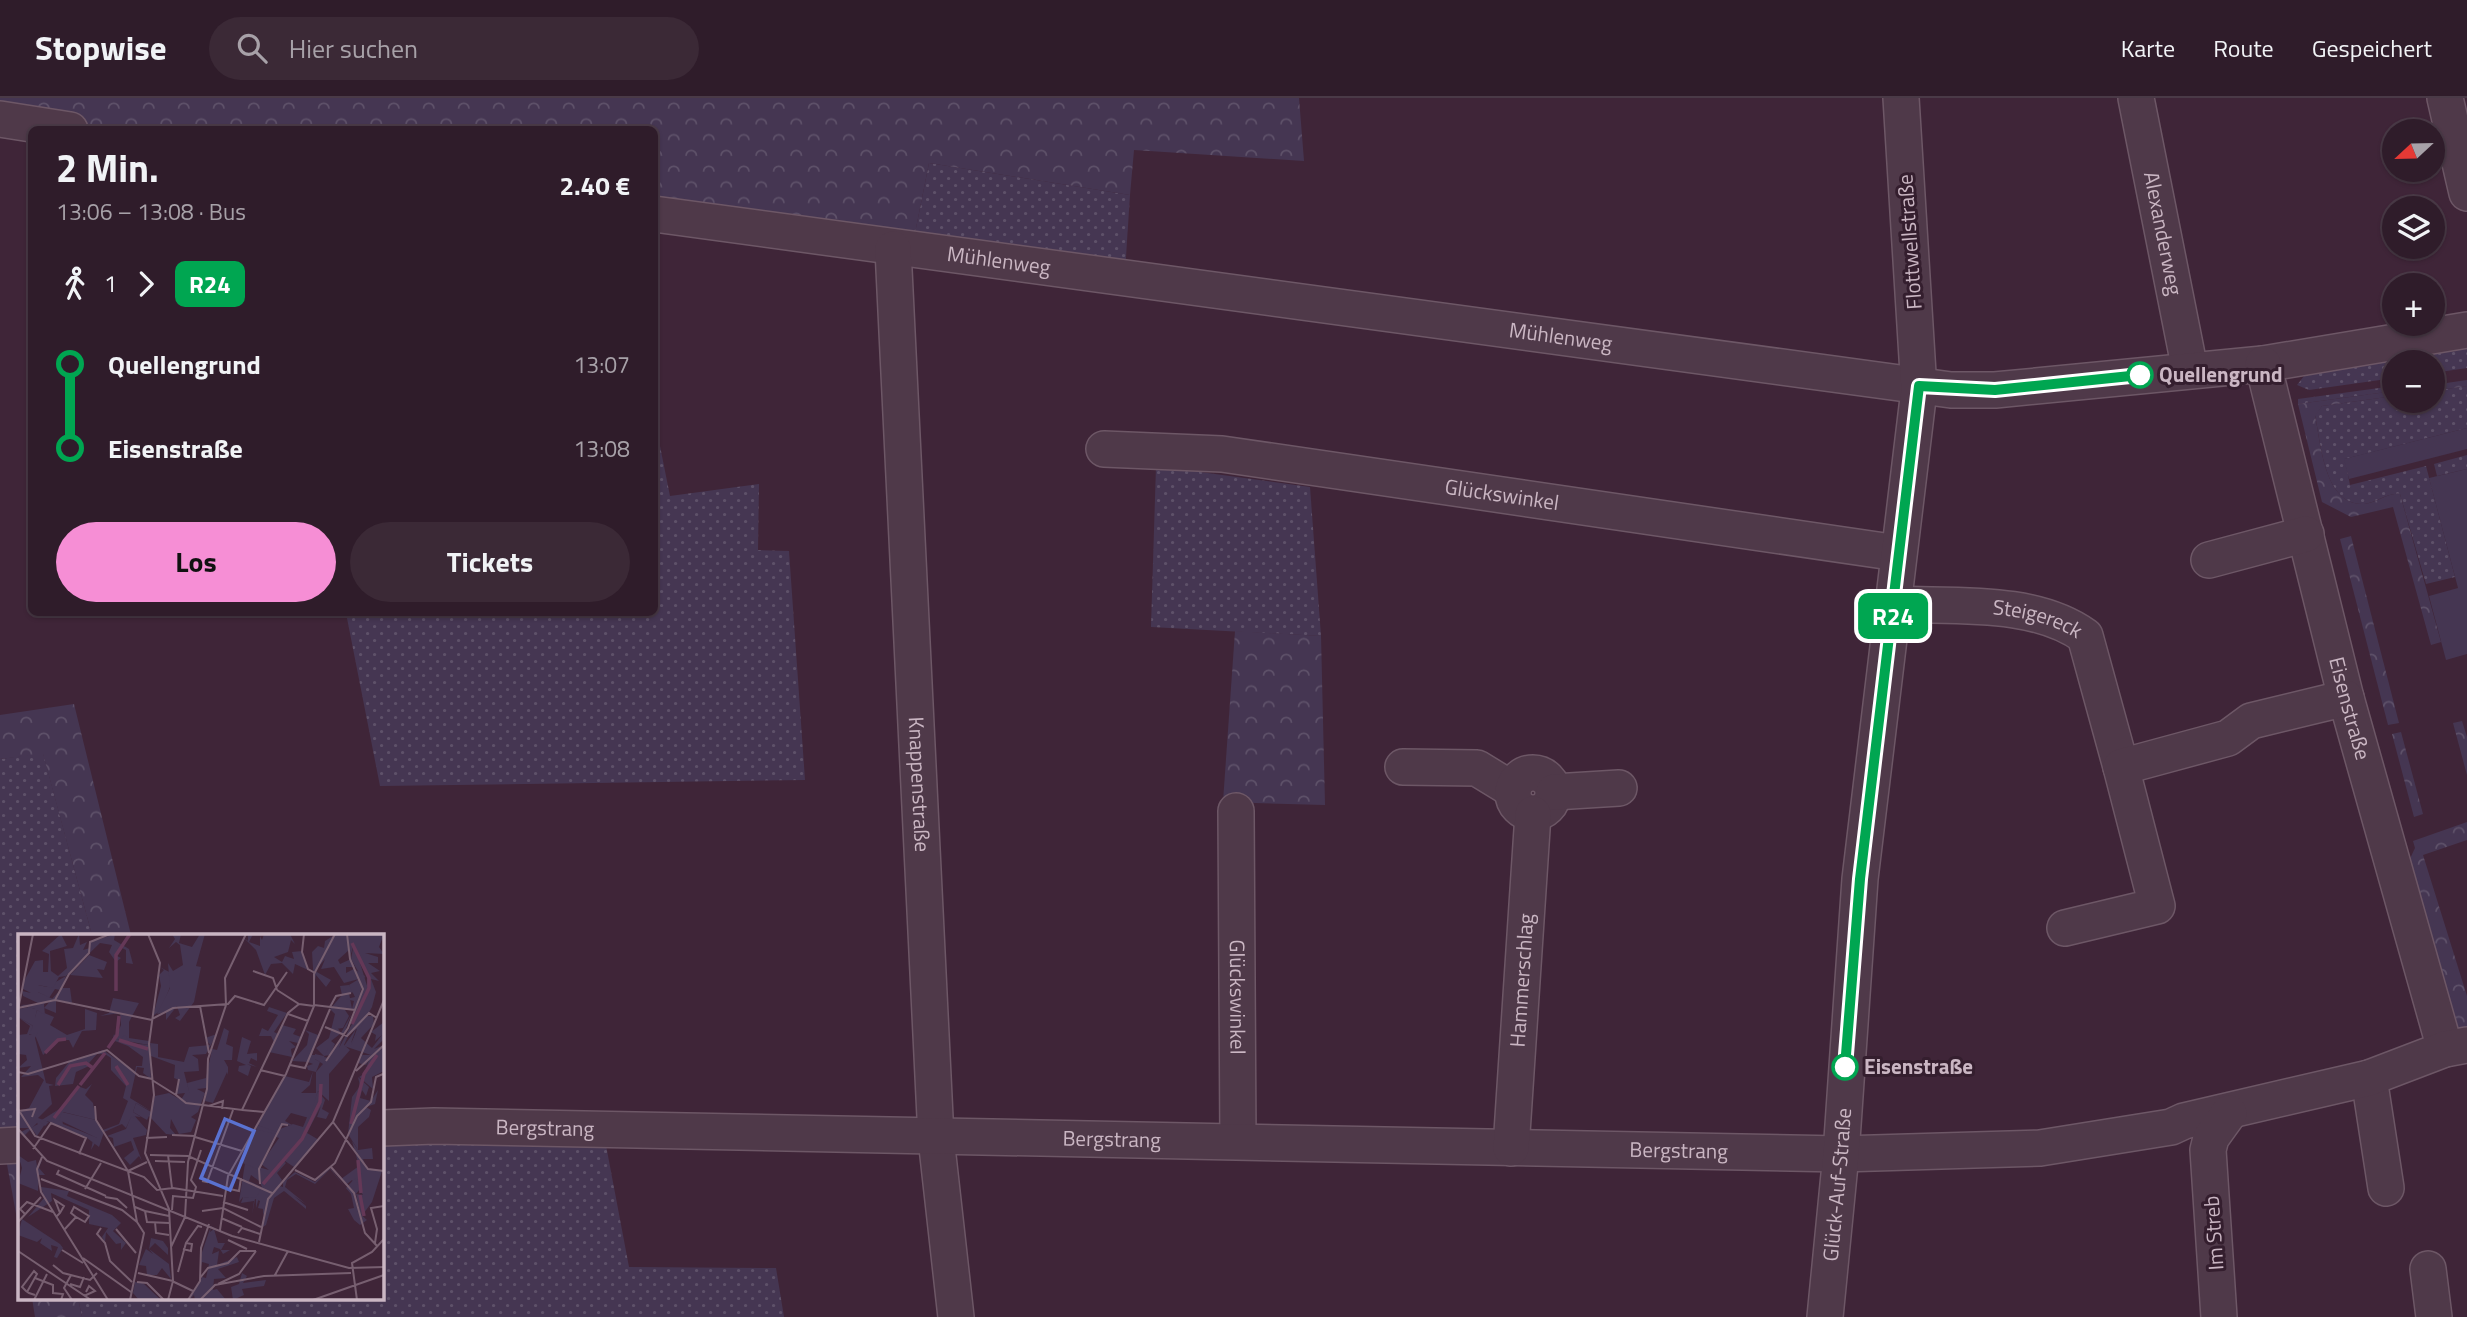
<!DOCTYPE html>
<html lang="de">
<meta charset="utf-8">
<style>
body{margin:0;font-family:"Titillium Web",sans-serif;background:#3b2936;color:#f1f3f6;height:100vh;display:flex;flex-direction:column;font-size:26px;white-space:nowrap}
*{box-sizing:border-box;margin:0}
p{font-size:23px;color:#a7a1a8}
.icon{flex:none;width:38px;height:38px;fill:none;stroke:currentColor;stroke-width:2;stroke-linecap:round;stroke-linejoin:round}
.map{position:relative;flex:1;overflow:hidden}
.details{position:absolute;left:28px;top:28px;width:630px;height:490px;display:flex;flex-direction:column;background:#2f1c2a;border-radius:10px;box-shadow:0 2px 5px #0004,0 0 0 2px #4a3a47}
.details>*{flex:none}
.badge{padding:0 14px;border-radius:10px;font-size:24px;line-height:46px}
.needle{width:46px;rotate:248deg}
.controls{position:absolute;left:2382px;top:21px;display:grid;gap:14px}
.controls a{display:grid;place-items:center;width:63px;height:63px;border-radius:50%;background:#2f1c2a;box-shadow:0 2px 5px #0004,0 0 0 2px #4a3a47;font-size:35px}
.map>.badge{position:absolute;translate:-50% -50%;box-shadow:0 0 0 4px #fff}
.legs{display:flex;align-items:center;gap:10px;height:77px;padding:0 28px;font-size:23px}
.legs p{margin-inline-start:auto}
.overview{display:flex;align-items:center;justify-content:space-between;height:119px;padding:0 28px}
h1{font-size:38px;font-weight:700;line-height:52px}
.action{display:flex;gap:14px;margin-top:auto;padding:14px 28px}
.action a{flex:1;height:80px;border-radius:42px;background:#f68ed5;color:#111;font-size:28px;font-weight:700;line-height:80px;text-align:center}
.action a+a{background:#3b2936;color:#f1f3f6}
ul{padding:0 28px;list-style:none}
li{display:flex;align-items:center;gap:24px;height:84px;font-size:26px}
li i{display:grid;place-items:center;width:10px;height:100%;margin:0 9px;background:currentColor}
li i::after{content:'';width:18px;height:18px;margin:-9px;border:5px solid;border-radius:50%;background:#2f1c2a}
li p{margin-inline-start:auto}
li:first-child i{background:linear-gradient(#0000 50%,currentColor 0)}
li:last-child i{background:linear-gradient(currentColor 50%,#0000 0)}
header{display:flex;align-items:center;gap:42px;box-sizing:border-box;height:98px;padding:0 35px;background:#2f1c2a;border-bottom:2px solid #4a3a47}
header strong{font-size:33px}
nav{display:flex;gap:38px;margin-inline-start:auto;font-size:24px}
.search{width:490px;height:63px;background:#3b2936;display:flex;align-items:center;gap:18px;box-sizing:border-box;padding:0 24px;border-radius:38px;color:#a7a1a8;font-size:26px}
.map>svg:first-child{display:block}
.grass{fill:url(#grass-dots)}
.forest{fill:url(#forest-crowns)}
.pitch{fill:#453652}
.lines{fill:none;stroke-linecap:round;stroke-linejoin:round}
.minor-casing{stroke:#6d5766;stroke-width:38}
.minor{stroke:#4f3949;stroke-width:35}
.line-1-casing{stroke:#fff;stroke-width:16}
.line-1{stroke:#00a651;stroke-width:10}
.stop-1-dot{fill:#fff;stroke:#00a651;stroke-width:3.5}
.labels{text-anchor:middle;stroke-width:6;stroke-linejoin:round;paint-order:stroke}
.street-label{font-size:21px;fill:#cab6c3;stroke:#341e2e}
.stop-label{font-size:21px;font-weight:bold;fill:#cab6c3;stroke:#341e2e;text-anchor:start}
.inset-river{fill:none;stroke:#643857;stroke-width:3.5}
.inset-road{fill:none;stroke:#775f70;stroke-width:2}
.view{fill:#5a72d1;fill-opacity:0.15;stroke:#5a72d1;stroke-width:3.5}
.inset-edge{fill:none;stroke:#cab6c3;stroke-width:3.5}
</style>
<header>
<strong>Stopwise</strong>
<div class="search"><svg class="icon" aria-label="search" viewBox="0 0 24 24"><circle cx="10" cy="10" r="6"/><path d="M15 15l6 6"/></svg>Hier suchen</div>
<nav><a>Karte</a><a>Route</a><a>Gespeichert</a></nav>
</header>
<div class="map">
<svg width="2467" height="1219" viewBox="0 0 2467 1219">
<defs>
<pattern id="grass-dots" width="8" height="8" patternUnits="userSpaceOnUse" patternTransform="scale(1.75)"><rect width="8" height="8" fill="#453652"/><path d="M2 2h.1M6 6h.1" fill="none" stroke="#5e5169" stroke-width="1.8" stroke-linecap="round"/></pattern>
<pattern id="forest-crowns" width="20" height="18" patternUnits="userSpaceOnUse" patternTransform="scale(1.75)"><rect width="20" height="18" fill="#453652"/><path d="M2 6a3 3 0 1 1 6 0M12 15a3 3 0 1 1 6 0" fill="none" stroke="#5e5169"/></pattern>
</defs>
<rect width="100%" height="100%" fill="#3f2538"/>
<g class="grass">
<path d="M929 65 1130 97 1125 174 913 145Z"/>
<path d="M2467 244V270L2433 275 2432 264H2394V280L2309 292 2297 287 2312 268Z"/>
<path d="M2394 288V293L2298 306V301Z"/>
<path d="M2467 288V330L2345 361 2350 387 2426 368 2455 479 2426 486 2400 396C2388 394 2376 405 2364 406 2324 408 2321 345 2315 317L2322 308 2394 298V303H2432L2433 293Z"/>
<path d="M655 323 670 398 759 386 758 452 789 453 805 682 380 688 346 515 654 514Z"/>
<path d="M2467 357V371L2437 378 2434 366Z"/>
<path d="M1156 368 1310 389 1321 538 1151 529Z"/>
<path d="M43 655 92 837 19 838V1036L0 1037V661Z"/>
<path d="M382 1040 605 1042 629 1169 776 1170 784 1219H82L78 1200H382Z"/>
</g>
<g class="forest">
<path d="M0 0H1299L1304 63 1134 52 1130 97 929 65 913 145 655 108 654 32H126L0 13Z"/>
<path d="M2467 282V288L2433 293V287Z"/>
<path d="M2394 293V298L2322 308 2315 318C2321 345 2324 408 2364 406 2377 405 2388 394 2400 396L2441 544 2431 547 2393 409 2351 419 2322 404 2298 306Z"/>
<path d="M2351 438 2399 625 2388 627 2340 441Z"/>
<path d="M1235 533 1321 538 1325 707 1223 704Z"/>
<path d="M74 606 131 837H92L43 656 0 661V617Z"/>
<path d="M2462 623 2467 639V677L2453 625Z"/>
<path d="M2401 634 2423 716 2414 719 2392 636Z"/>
<path d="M2467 724V742L2423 757 2467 898V935L2456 931 2408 765 2415 750 2413 743Z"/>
<path d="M19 1060V1132L6 1061Z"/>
<path d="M32 1200H78L82 1219H35Z"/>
</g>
<g class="pitch">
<path d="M2467 330V351L2349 381 2344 361Z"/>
<path d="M2467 371V556L2446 562 2429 498 2458 490 2429 380Z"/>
</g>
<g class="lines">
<g class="minor-casing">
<g id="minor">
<path id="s1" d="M2136 0 2190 272"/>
<path d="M2445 0 2467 95"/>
<path d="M0 21 70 32"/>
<path id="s2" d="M654 116 1951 292H1995L2263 266 2467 232"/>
<path id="s3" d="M893 151 936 1040 956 1219"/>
<path id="s4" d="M2263 266 2346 600 2445 951"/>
<path id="s5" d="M1104 351 1222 356 1898 455"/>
<path d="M2209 462 2306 436"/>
<path id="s6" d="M1894 506C1955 509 2033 501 2085 538L2121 669"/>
<path d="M1403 669 1477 670 1513 692"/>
<circle cx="1533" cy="695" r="20"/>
<path d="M1554 694 1619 690"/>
<path id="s7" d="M1236 713 1238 1043"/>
<path d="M2065 830 2157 808 2121 669 2228 640 2251 623 2346 600"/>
<path d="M2369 980 2386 1090"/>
<path id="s8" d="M382 1030 434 1028 1841 1056 2040 1050 2171 1029 2184 1023 2369 980 2445 951 2467 947"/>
<path d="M0 1048 19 1047"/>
<path id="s9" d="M1511 1050 1533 716"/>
<path d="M2428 1171 2434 1219"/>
<path id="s10" d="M1825 1219 1841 1056 1860 781 1919 292 1901 0"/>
<path d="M2219 1219 2208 1052 2211 1040 2229 1015"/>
</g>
</g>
<use href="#minor" class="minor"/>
</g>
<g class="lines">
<g class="line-1-casing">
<path id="line-1" d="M1845 969 1860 781 1919 288 1995 292 2140 277"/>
</g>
<use href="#line-1" class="line-1"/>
</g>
<g class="stop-1-dot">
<circle cx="2140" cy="277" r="12"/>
<circle cx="1845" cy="969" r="12"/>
</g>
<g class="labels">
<g class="street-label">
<text dy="7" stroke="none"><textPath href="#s1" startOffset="138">Alexanderweg</textPath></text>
<text transform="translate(1910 144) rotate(-94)" y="7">Flottwellstraße</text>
<text dy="7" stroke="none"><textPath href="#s2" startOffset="348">Mühlenweg</textPath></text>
<text dy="7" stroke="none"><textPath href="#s2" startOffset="915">Mühlenweg</textPath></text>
<text dy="7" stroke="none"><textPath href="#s5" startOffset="401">Glückswinkel</textPath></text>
<text dy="7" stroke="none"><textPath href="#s6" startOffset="145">Steigereck</textPath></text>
<text dy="7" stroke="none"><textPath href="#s4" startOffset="355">Eisenstraße</textPath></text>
<text dy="7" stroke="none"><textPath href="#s3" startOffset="536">Knappenstraße</textPath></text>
<text dy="7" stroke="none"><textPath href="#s9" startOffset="168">Hammerschlag</textPath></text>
<text dy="7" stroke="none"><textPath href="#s7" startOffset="186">Glückswinkel</textPath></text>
<text dy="7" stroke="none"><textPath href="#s8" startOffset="163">Bergstrang</textPath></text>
<text dy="7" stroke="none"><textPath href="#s8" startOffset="730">Bergstrang</textPath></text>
<text dy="7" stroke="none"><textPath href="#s8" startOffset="1297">Bergstrang</textPath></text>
<text dy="7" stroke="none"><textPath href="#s10" startOffset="133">Glück-Auf-Straße</textPath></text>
<text transform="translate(2214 1135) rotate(-94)" y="7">Im Streb</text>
</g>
<g class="stop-label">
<text x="2159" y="284">Quellengrund</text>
<text x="1864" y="976">Eisenstraße</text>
</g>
</g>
<g transform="translate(18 836)">
<rect width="366" height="366" fill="#3f2538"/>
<path d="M336 9 350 55 335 90 339 59 344 58 342 41 333 25ZM71 21 89 28 86 36 79 35 85 44 52 41ZM142 33 153 39 152 53 143 76 135 82 143 52 141 41 146 36ZM48 42 44 54H52L54 69 38 66V79L26 74 42 56 37 55 31 64 20 58V51L29 53ZM331 51 337 58 331 59 334 75 327 76 331 82 325 94 318 95 322 100 313 107 317 110 312 121 306 122 298 114 311 104 317 80 312 75 324 61 322 52ZM95 64 121 69 111 88V104L131 107V111L97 105 103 91 102 79 82 82 91 79ZM11 73 17 75V83L19 76 36 83 32 91 49 101 67 95V75L79 79 78 96 64 97 55 114 51 106H42L25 121 17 101 10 100 15 92 0 83 1 75ZM251 73 269 79 256 98 260 100 264 91 278 95 275 100 283 103 280 109 271 107 278 113 273 115 274 123 251 118 256 108 253 102H241L244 94 250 97 260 81 249 77ZM348 82H355L356 90 343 104 354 114 364 101 357 107 358 101 353 98 366 88V105L356 115 366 111V137L354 143 355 155 341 143 346 140 351 126 348 131 340 129 344 121H353L326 112 338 95 333 109ZM206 94 211 97 208 110 215 113 214 126H206L210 133V141L209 138 195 169 187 167 189 154 179 155 187 159 180 178 173 183 178 186 173 198 161 200 153 185 152 194 158 201 148 200 131 182 129 186 115 178 118 169 133 178 137 162 151 159 163 166 167 159 158 160 161 146 156 144 157 131 133 122 132 109 140 110V123L166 128 164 134 171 113 192 111 187 104 199 100 188 120 174 121 180 125 181 137 166 138 172 161 169 149 188 144 194 115 199 116ZM287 96 300 101 294 121H299L297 125 302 128 298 138 290 136 289 132 295 130 290 128 274 127 289 111 291 100ZM224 103 233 107 229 120 239 119V127L233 124 231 129 239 133 229 130 233 132 230 142 220 137 221 132 228 131 219 127ZM74 150 67 161 75 169 78 186 45 178 44 185 45 190 80 204 73 216 75 206 29 187 19 202 13 194 20 190 15 186 18 174 25 176 18 184 22 187 43 174 62 153 68 155ZM300 157 307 166 304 175 311 179 308 185 299 183 303 172 289 199 301 206 276 233 267 227 255 239 261 245 253 258 245 250 249 243 244 249 233 241 231 247 244 253 238 274V265L225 263 221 268 227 229 251 236 243 230 261 204 237 195 239 191 259 196 275 190 285 193ZM114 179 129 196 128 201 115 204 124 227 121 222 112 231 106 224 116 216 113 207 96 213 95 204 89 202 108 195ZM334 207 340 216 354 214 355 225H345L349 235 364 237 366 231 354 268 343 283 338 260 345 261 334 246 329 250 323 245 341 232ZM4 285 42 310 45 314 39 324 36 323 40 313 33 311 34 317 22 309 24 304 19 308 0 301ZM224 339 229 342 225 349 248 346 246 352 224 355 226 361 215 366 213 353 221 350Z" fill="#453652"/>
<path d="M43 0 49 12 32 17 33 37 40 42 49 34 46 15 55 14 61 0 62 11 69 8 65 16 72 14V8L97 0 96 6 111 15 115 30 108 29V16L102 13 99 22 103 24 98 28 91 18 94 11 82 9 48 42 41 43 35 54 20 51V58L37 66 26 70 27 81 19 76 17 84V75L2 71 22 70 5 62 4 57 13 59 5 55 6 47 17 27 25 26V38H30L31 20 24 17ZM154 0H163L161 9 174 13 182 0H187L178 32 183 33 176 68 162 87 157 84 162 81 159 72 148 86V78L139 80 152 54 150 29 155 37 165 31 162 11 158 8 151 14 157 5ZM230 0H235L231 8 242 12V2L244 6 246 0H272L277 10 273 6 270 18 256 23 264 28 267 22 276 25 274 18 284 17 290 36 277 30 275 40 264 29 253 30 247 41 238 16 226 4 230 7ZM318 0H366L361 13 366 20 347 19 360 23V29H350L362 37 353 39 361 47 353 45 358 58 354 73 333 111 339 95 331 100 326 111 332 116 311 140V167L300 157 291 184 273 179 267 187 274 191 263 192 259 198 239 191 267 142 291 148 295 137 292 151 283 159H298V138L305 130 297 125V120L306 122 310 114 306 123 311 124 325 101 316 96 319 93 323 99 333 81 321 114 349 62V41L336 10 332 23 331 16 320 26 322 30 333 25 337 33H328V39L336 35 347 42 337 76 328 75V71L334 75 336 67 328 65 337 63 331 51 341 45 326 49 316 33 303 35 307 25 297 37 313 46 308 53 298 41 296 51 294 18 300 12 306 14 307 7ZM0 83 15 92 11 101 20 98 17 104 28 149 36 151 31 152 34 170 20 184 31 188 27 192 21 187 6 202 3 198 11 194H0V177L11 174 26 146 20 141 3 143 13 132 0 134 9 126 8 121 1 120 0 101 9 100 12 92ZM96 100 100 106 107 101 112 109 131 111 133 145 125 139 126 134 119 133 112 164 133 177 118 169 115 178 123 183 113 182 121 187 113 183 108 194 104 190 86 198 81 213 69 204H79L41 186 44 178 78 186 85 196 101 190 110 167 105 164 108 152 93 136V124L87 120 76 134 86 120H79L71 129 74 134 71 132 58 138 55 150 37 152 38 144 51 128 85 116 117 138 118 132H124L125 123 110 112 97 107 93 111ZM340 143 351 153 348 162 344 156 342 164 353 167 360 156 357 170 348 173 353 176 351 183 340 193V216L330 200 334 163 342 152ZM237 195 258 200 240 235 222 228ZM0 221 10 228 18 226 19 233 24 226 21 234 27 241H21L20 257 0 249 4 234ZM263 225 268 229 259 239 264 246 245 281V275L240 274 242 267 237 265 234 281 236 267 223 269 225 263 238 264 244 253 239 243 244 249 247 240 251 243ZM312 234 328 254 337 244 342 255 337 261 341 279 349 286 342 291 336 286 330 275 336 274 333 260 312 235 297 250 278 240 269 246 267 253 288 270 276 262 288 272V275L266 257 256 264 248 291 243 294 250 267 261 252 265 253V248L277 238 297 248ZM23 253 51 257 49 262 94 281 103 289 95 297 108 309 103 316V309L98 310 88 298 87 308 84 303 90 294 71 290V276L33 259 34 267 10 283 26 264ZM193 292 198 295 193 293 192 298 196 295 200 309H207L203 316H212L205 320 202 315 196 313 194 320 201 317 199 331 219 323 221 328 200 335 208 344 196 345 195 356 199 355 208 366H177L176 361 172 365 184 343 188 344 191 330 184 328 183 333V321ZM133 304 145 307 150 314V321L137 309 131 315 151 330 153 345 144 334 139 341H129L128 332 121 331 130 310 128 315 135 320 131 315Z" fill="#453652"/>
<path d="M117 348 125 349 143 366H121L115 359Z" fill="#453652"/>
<path class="inset-river" d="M98 57V21L112 0M334 90 351 54V44L334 9M101 106 130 115M90 114 99 101 101 82M27 119 40 106 48 105M98 132 110 151M40 151 52 132 68 129 75 134M62 151 87 119M36 184 61 152M333 190 346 140 359 121M340 226 343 259M245 250 284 205 302 168 303 150M342 261 346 282"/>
<path class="inset-road" d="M130 0 142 29 131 110 136 161 127 219 151 275 155 347 150 366M286 0 284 18 290 35 297 39M235 37 255 44 259 56M259 56 281 70 296 72M37 66 51 40 71 19 72 8 92 0M296 71 337 76M182 72 191 119M312 73 318 62 333 59M0 74 37 66 134 86M0 76 15 0M270 80 290 87M134 85 155 74 210 70 217 62 246 71 269 38M307 93 329 102 351 79 359 84M308 127 330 94 345 55 332 25 329 0M272 131 287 134 312 75M242 136 267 142M338 137 366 111M0 138 10 140 89 116 121 142 134 145M161 145 158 161 168 169 185 171M134 146 158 161M185 171 224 176 270 79 281 70M77 172 78 186 110 237 119 288 126 299 112 366M191 172 205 167 204 175M0 175 17 202 126 243 139 256 155 254 205 262M224 176 246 178M0 177 17 175 14 183M315 188 350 235 366 237M0 195 29 227 214 302 331 334 366 333M154 201 177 202M177 203 224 217M128 204 149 203M15 215 33 189 68 204 61 220M132 221 170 222 254 259M150 221 154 254M24 223 19 235 23 258 90 366M137 227 167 228M313 233 336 259 347 299 360 313M41 236 39 240 88 262M277 236 297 246 317 229 339 182 353 168 358 143 365 140M110 237 129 228M23 245 104 276 119 288M184 247 189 248 215 176M242 250 241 235 264 190 270 191M207 254 221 257 223 244M67 255 83 229M87 263 99 265 109 274M205 268 230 276M117 273 127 277 129 288 151 289M154 276 155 262 175 264 178 253 173 246 183 216M127 277 151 282M184 277 205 274 243 293M7 280 2 275 9 268 35 278M38 283 42 279 46 272 37 266 42 279M167 283 170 228 189 155 190 125 208 71 207 44 228 0M203 284 224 293M0 288 23 263M137 288 138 299 151 301M83 294 79 300 87 309 92 327 114 348M98 295 118 319M46 296 58 283 67 288 71 282 56 273 53 279 58 283M202 296 210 242 268 140 296 72V40L317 0M220 299 224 294 242 300M210 306 229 315M241 308 250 265 315 188 366 66M357 309 359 295 353 274 366 272M153 313 167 283M165 315 173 317 174 310 168 309M44 316 65 329M0 317 73 366M65 324 113 358M35 331 45 339 72 346 79 339M160 338 168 309 180 292 184 293M120 339 155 347M53 341 46 354 54 366M257 341 270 317M17 344 35 351V359L45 360 43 366M182 344 190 334 210 329 222 317H238M154 347 175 357M119 348 129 349 146 366M52 350 62 353 66 343M200 350 221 340 238 317M9 358 19 340 16 337 4 353 8 357 11 359 17 361M66 362 77 357 71 352 68 358M16 366 29 340M170 366 182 347 183 314 191 290M182 366 197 351 246 342 333 339M295 366 366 341M339 366 334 329 354 318 366 305"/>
<path class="view" d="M207 185 236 197 212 256 183 244Z"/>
<rect width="366" height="366" class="inset-edge"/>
</g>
</svg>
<div class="controls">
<a><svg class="needle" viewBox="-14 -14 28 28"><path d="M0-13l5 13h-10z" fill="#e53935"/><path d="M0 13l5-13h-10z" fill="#a7a1a8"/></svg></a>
<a><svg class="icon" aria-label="layers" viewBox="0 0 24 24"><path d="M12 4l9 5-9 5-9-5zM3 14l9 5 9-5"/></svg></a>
<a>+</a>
<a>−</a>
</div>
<b class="badge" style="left:1893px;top:518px;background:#00a651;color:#fff">R24</b>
<section class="details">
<div class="overview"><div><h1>2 Min.</h1><p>13:06 – 13:08 · Bus</p></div><b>2.40 €</b></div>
<div class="legs"><svg class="icon" aria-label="walk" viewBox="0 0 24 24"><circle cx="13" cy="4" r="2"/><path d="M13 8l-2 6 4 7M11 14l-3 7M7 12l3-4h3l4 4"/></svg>1<svg class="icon" aria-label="forward" viewBox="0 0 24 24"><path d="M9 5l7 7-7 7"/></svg><b class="badge" style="background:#00a651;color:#fff">R24</b></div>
<ul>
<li><i style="color:#00a651"></i><b>Quellengrund</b><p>13:07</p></li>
<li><i style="color:#00a651"></i><b>Eisenstraße</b><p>13:08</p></li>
</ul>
<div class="action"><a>Los</a><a>Tickets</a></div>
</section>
</div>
